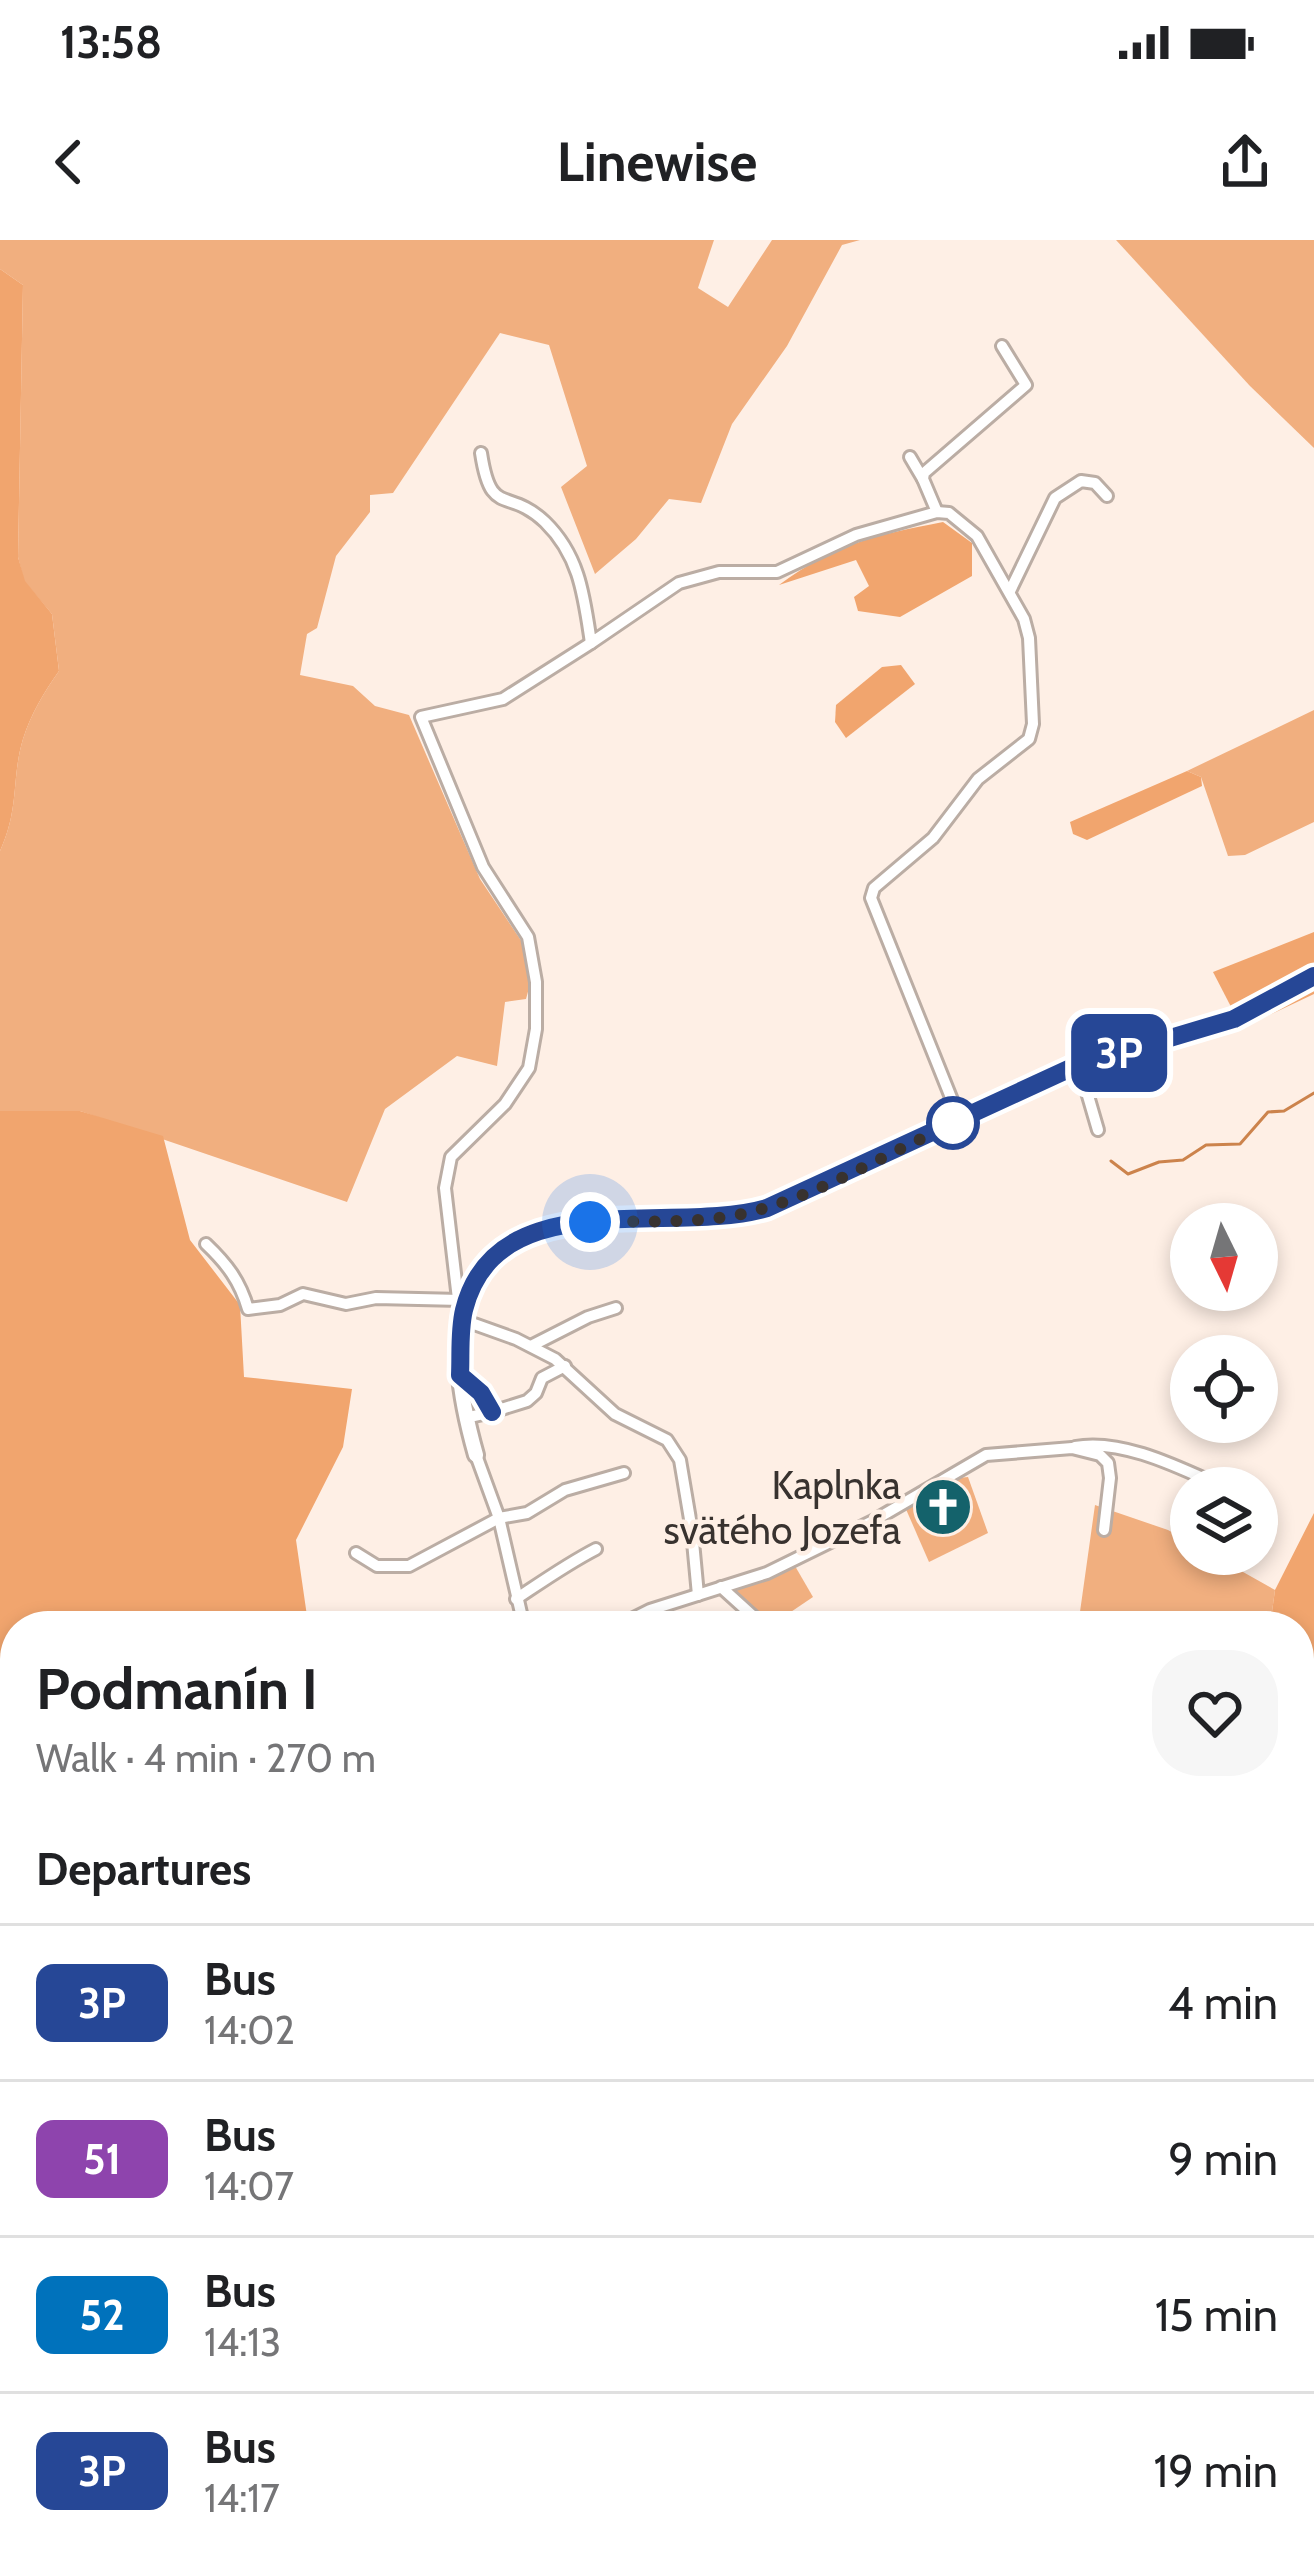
<!DOCTYPE html>
<meta charset="utf-8">
<style>
body{margin:0;font-family:Cabin,sans-serif;background:#f6f6f6;color:#202124;height:100vh;display:flex;flex-direction:column;font-size:45px;white-space:nowrap}
*{box-sizing:border-box;margin:0}
p{font-size:39px;color:#757577}
.icon{flex:none;width:66px;height:66px;fill:none;stroke:currentColor;stroke-width:2;stroke-linecap:round;stroke-linejoin:round}
.map{position:relative;flex:1;overflow:hidden}
.panel{position:absolute;left:0px;top:1371px;width:1314px;height:963px;display:flex;flex-direction:column;background:#fff;border-radius:48px 48px 0 0;box-shadow:0 6px 18px #0003}
.panel>*{flex:none}
.badge{padding:0 24px;border-radius:18px;font-size:42px;line-height:78px}
.needle{width:78px;rotate:175deg}
.controls{position:absolute;left:1170px;top:963px;display:grid;gap:24px}
.controls a{display:grid;place-items:center;width:108px;height:108px;border-radius:50%;background:#fff;box-shadow:0 6px 18px #0003;font-size:60px}
.you{position:absolute;width:60px;height:60px;margin:-30px;border:9px solid #fff;border-radius:50%;background:#1a73e8;box-shadow:0 0 0 18px #1a73e833}
.map>.badge{position:absolute;translate:-50% -50%;box-shadow:0 0 0 6px #fff}
h2{padding:0 36px;font-size:45px;line-height:108px}
.round{display:grid;place-items:center;flex:none;width:126px;height:126px;border-radius:48px;background:#f6f6f6}
.head{display:flex;align-items:center;justify-content:space-between;height:204px;padding:0 36px}
h1{font-size:57px;font-weight:700;line-height:90px}
ul{padding:0;list-style:none}
li{display:flex;align-items:center;gap:36px;height:156px;padding:0 36px;border-top:3px solid #e0e0e0}
li div{flex:1}
li b{display:block;font-size:45px}
li em{font-style:normal}
li .badge{min-width:132px;font-weight:700;text-align:center}
.status{display:flex;justify-content:space-between;align-items:center;height:84px;padding:0 60px;background:#fff;direction:ltr}
.status svg{height:33px;fill:currentColor}
header{display:flex;justify-content:space-between;align-items:center;height:156px;padding:0 36px;background:#fff;font-size:54px;font-weight:700}
.map>svg:first-child{display:block}
.green{fill:#f1af7f}
.forest{fill:#f1a56e}
.lines{fill:none;stroke-linecap:round;stroke-linejoin:round}
.stream{stroke:#cc834c;stroke-width:3}
.minor-casing{stroke:#bbada4;stroke-width:16}
.tertiary-casing{stroke:#bbada4;stroke-width:20}
.minor{stroke:#fff;stroke-width:10}
.tertiary{stroke:#fff;stroke-width:14}
.line-casing{stroke:#fff;stroke-width:27}
.line{stroke:#264796;stroke-width:18}
.walk{stroke:#38322f;stroke-width:12;stroke-dasharray:0 21.6}
.stop-dot{fill:#fff;stroke:#264796;stroke-width:6}
.labels{text-anchor:middle;stroke-width:9;stroke-linejoin:round;paint-order:stroke}
.poi-label{font-size:39px;fill:#38322f;stroke:#feefe5;text-anchor:end}
</style>
<div class="status"><b>13:58</b><svg viewBox="0 0 49 12"><path d="M0 12V9h3v3zM5 12V6h3v6zM10 12V3h3v9zM15 12V0h3v12zM26 1h20v11H26zM47 4h2v5h-2z"/></svg></div>
<header><svg class="icon" aria-label="back" viewBox="0 0 24 24"><path d="M15 5l-7 7 7 7"/></svg>Linewise<svg class="icon" aria-label="share" viewBox="0 0 24 24"><path d="M12 15V3M7 8l5-5 5 5M5 13v7h14v-7"/></svg></header>
<div class="map">
<svg width="1314" height="2332" viewBox="0 0 1314 2332">
<rect width="100%" height="100%" fill="#feefe5"/>
<g class="green">
<path d="M0 0H714L698 48 728 67 772 0H860L842 5 787 106 732 184 701 263 669 259 636 299 595 334 561 247 587 226 549 105 500 93 393 253 370 255V272L336 316 317 388 307 394 300 435 353 446 375 466 409 475 480 639 522 702 532 737 526 759 505 762 497 826 457 816 385 869 347 962 80 871H0V611C20 567 11 539 23 499 31 474 44 452 59 431L52 374 24 341 18 317 23 45 0 29Z"/>
<path d="M1116 0H1314V208L1250 146Z"/>
<path d="M1314 470V582L1245 615 1228 616 1201 537 1187 531Z"/>
<path d="M968 1237 988 1293 929 1322 905 1267 958 1238Z"/>
<path d="M1095 1265 1168 1290 1191 1303V1314H1211L1275 1350 1270 1386H1078Z"/>
<path d="M795 1326 813 1357 773 1384 737 1356 735 1348Z"/>
<path d="M1299 1538 1314 1540V2332H1244L1243 2319H1299Z"/>
<path d="M222 2319H534L531 2332H213Z"/>
<path d="M813 2319H982L970 2332H815Z"/>
<path d="M1007 2319H1046L1056 2325 1066 2319H1125L1123 2332H1000Z"/>
</g>
<g class="forest">
<path d="M0 29 23 45 18 317 25 341 52 374 59 431C44 452 31 474 23 499 11 539 20 567 0 611Z"/>
<path d="M943 282 972 303V336L900 377 858 371 854 357 869 346 856 320 779 345C836 303 876 295 943 282Z"/>
<path d="M901 425 915 444 846 498 835 482 836 465 882 427Z"/>
<path d="M1187 531 1201 537 1202 546 1087 600 1073 594 1070 582Z"/>
<path d="M1314 692V754L1242 788 1213 732Z"/>
<path d="M0 871H80L163 896 190 1000 240 1065 244 1137 352 1149 343 1207 296 1300 307 1376 256 1377 249 1386H15V1780L0 1785Z"/>
<path d="M1314 1273V1540L1299 1538V1386H1270L1275 1350Z"/>
<path d="M0 2203 15 2227V2319H222L213 2332H0Z"/>
<path d="M534 2319H813L815 2332H531Z"/>
</g>
<g class="lines">
<path class="stream" d="M1111 921 1128 934 1159 922 1183 920 1206 905 1240 904 1268 872 1284 871 1314 853"/>
<g class="minor-casing">
<g id="minor">
<path d="M481 213C491 279 507 246 545 282 580 316 584 357 591 403L679 343 719 332H777L856 295 937 272 949 273 977 296 1024 379 1029 398 1033 484 1029 499 978 539 933 598 874 648 871 658 960 880"/>
<path d="M910 217 923 239"/>
<path d="M937 272 923 239 924 233 1026 145 1002 106"/>
<path d="M1010 351 1055 258 1081 241 1095 243 1107 256"/>
<path d="M1079 825 1098 890"/>
<path d="M206 1004C227 1024 240 1041 248 1069L280 1065 303 1054 346 1064 376 1058 461 1060"/>
<path d="M458 1059 445 948 451 917 505 864 529 828 536 789V742L528 697 483 627 421 477 503 459 591 403"/>
<path d="M463 1080 516 1099 555 1119 615 1174 667 1200 680 1220 692 1291 698 1355"/>
<path d="M531 1106 588 1077 616 1068"/>
<path d="M460 1135 484 1156 492 1172 465 1178"/>
<path d="M492 1172 527 1161 536 1153 542 1138 565 1126"/>
<path d="M1075 1207C1123 1198 1182 1229 1225 1248"/>
<path d="M476 1215 499 1278 524 1386"/>
<path d="M1257 1263 1262 1265"/>
<path d="M356 1313 377 1326H409L499 1278 527 1273 565 1250 624 1233"/>
<path d="M721 1347 764 1386"/>
<path d="M516 1359C543 1341 567 1324 596 1309"/>
<path d="M618 1386 650 1370 767 1333 873 1281 986 1215 1072 1208 1100 1215 1108 1223 1110 1238 1104 1290"/>
</g>
</g>
<g class="tertiary-casing">
<path id="tertiary" d="M476 1215C461 1162 447 1095 475 1044 529 946 676 996 767 967L1073 827 1235 779 1314 736"/>
</g>
<use href="#minor" class="minor"/>
<use href="#tertiary" class="tertiary"/>
</g>
<g class="lines">
<g class="line-casing">
<path id="line" d="M492 1172 481 1153 460 1135C461 1114 459 1091 464 1070 496 941 672 996 767 968L1073 827 1234 779 1314 736"/>
</g>
<use href="#line" class="line"/>
<path class="walk" d="M590 982C641 980 696 985 746 973 820 956 888 912 957 882L953 883"/>
</g>
<defs>
<g id="church-disc" transform="scale(3)"><circle r="9.5" fill="#14626b" stroke="#feefe5"/><path d="M-1.2-6h2.4v3.5h3.3v2.4h-3.3V6h-2.4V-.1h-3.3v-2.4h3.3Z" fill="#fff"/></g>
</defs>
<g fill-rule="evenodd">
<use href="#church-disc" x="943" y="1267"/>
</g>
<circle class="stop-dot" cx="953" cy="883" r="24"/>
<g class="labels">
<g class="poi-label">
<text x="901" y="1259">Kaplnka<tspan x="901" dy="45">svätého Jozefa</tspan></text>
</g>
</g>
</svg>
<div class="controls">
<a><svg class="needle" viewBox="-14 -14 28 28"><path d="M0-13l5 13h-10z" fill="#e53935"/><path d="M0 13l5-13h-10z" fill="#757577"/></svg></a>
<a><svg class="icon" aria-label="locate" viewBox="0 0 24 24"><circle cx="12" cy="12" r="6"/><path d="M12 2v4M12 18v4M2 12h4M18 12h4"/></svg></a>
<a><svg class="icon" aria-label="layers" viewBox="0 0 24 24"><path d="M12 4l9 5-9 5-9-5zM3 14l9 5 9-5"/></svg></a>
</div>
<div class="you" style="left:590px;top:982px"></div>
<b class="badge" style="left:1119px;top:813px;background:#264796;color:#fff">3P</b>
<section class="panel">
<div class="head"><div><h1>Podmanín I</h1><p>Walk · 4 min · 270 m</p></div><a class="round"><svg class="icon" aria-label="heart" viewBox="0 0 24 24"><path d="M12 20l-8-8c-3-5 5-10 8-4 3-6 11-1 8 4z"/></svg></a></div>
<h2>Departures</h2>
<ul>
<li><span class="badge" style="background:#264796;color:#fff">3P</span><div><b>Bus</b><p>14:02</p></div><em>4 min</em></li>
<li><span class="badge" style="background:#8e44ad;color:#fff">51</span><div><b>Bus</b><p>14:07</p></div><em>9 min</em></li>
<li><span class="badge" style="background:#0072bc;color:#fff">52</span><div><b>Bus</b><p>14:13</p></div><em>15 min</em></li>
<li><span class="badge" style="background:#264796;color:#fff">3P</span><div><b>Bus</b><p>14:17</p></div><em>19 min</em></li>
</ul>
</section>
</div>
